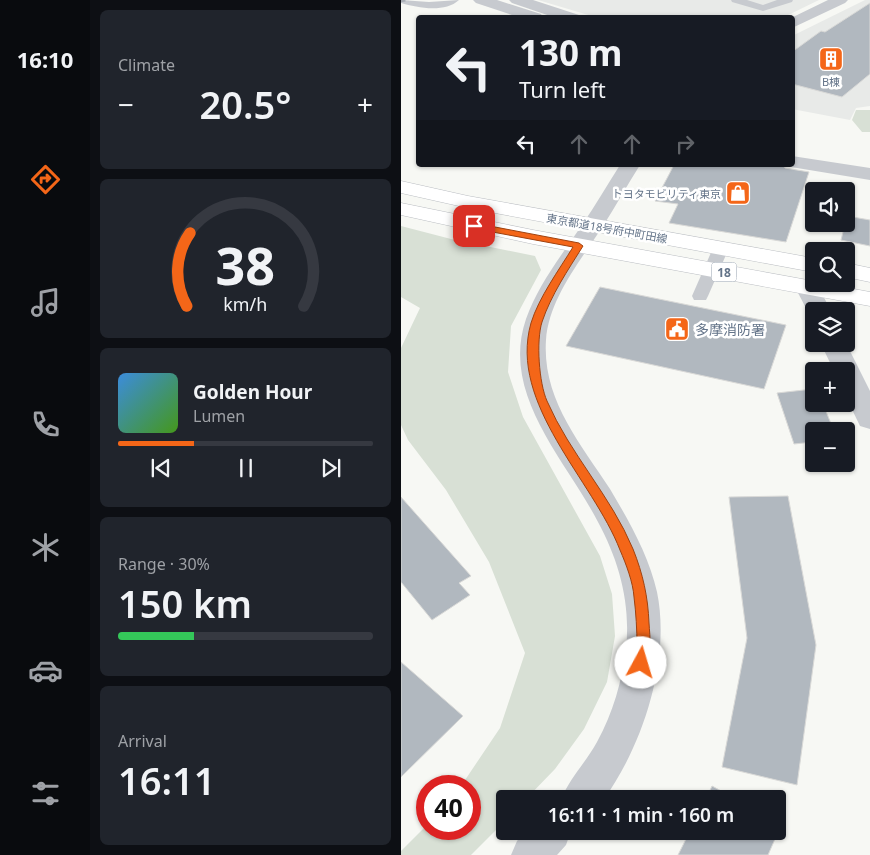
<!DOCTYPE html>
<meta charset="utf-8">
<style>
:root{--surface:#171b24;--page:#20242c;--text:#f1f3f6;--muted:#9ea1a6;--line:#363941;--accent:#f46618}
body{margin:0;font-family:"Noto Sans","Noto Sans JP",sans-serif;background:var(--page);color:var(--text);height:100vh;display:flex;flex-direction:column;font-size:19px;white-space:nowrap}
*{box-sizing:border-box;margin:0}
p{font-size:16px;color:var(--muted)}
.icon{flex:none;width:28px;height:28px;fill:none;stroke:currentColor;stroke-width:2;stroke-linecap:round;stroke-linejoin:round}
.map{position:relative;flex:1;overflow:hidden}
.panel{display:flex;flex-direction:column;gap:10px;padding:10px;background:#0d0f14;width:311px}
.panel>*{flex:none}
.banner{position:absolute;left:15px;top:15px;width:379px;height:152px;border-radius:5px;box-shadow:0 1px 4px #0004;background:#171b24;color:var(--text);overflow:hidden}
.controls{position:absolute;left:404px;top:182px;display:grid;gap:10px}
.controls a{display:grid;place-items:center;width:50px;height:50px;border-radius:5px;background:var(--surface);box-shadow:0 1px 4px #0004;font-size:25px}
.speed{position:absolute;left:15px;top:775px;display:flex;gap:10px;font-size:25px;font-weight:700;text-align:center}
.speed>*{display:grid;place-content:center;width:65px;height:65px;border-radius:50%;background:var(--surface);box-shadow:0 1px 4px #0004;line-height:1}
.speed .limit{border:8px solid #d22;background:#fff;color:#111}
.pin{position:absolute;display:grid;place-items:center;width:42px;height:42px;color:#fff;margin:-21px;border-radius:10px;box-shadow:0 2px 8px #0006}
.me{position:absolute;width:55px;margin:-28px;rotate:6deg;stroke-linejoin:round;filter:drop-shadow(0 0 4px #0008)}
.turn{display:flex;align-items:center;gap:18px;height:105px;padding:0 20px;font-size:22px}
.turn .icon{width:65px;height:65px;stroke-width:2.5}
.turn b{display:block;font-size:35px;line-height:42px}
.lanes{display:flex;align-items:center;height:48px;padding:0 20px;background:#0003;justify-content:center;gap:25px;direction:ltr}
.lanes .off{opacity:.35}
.big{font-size:38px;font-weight:600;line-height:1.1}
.panel .widget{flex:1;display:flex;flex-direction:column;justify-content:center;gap:8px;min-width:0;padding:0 18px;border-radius:8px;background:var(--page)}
.panel .dial{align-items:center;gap:0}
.dial svg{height:130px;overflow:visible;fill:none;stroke:var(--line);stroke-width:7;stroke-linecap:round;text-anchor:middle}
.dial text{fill:var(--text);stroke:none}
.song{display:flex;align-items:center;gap:15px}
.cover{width:60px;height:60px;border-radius:8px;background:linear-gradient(135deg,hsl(210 70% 55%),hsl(100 70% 35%))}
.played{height:5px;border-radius:2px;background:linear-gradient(90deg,var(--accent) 30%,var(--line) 30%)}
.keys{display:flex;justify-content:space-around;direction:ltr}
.heat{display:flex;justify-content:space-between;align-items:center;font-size:28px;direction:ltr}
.charge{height:8px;border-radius:4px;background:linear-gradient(90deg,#34c759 30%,var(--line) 0)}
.trip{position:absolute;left:95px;top:790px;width:290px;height:50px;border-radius:5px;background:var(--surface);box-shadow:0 1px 4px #0004;font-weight:600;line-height:50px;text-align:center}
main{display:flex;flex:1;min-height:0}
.dock{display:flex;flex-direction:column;width:90px;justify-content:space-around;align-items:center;background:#090b0e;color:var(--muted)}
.dock .icon{width:35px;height:35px}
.dock .on{color:var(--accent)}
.dock b{font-size:22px;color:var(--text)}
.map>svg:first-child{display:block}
.built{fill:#e8eae8}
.green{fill:#d8e0d5}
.building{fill:#b1b8bf;stroke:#d9d9d7}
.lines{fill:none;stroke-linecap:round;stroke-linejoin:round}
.primary-casing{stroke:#babdc2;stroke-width:1}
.service{fill:#c7cacf;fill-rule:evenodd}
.minor{fill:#c7cacf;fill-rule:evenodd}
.tertiary{fill:#c7cacf;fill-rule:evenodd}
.primary{fill:#fff;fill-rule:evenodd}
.rail{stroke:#a7acb3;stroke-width:2.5;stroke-dasharray:4.5 2.5;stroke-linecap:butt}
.route{fill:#f46618;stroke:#9f4210}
.labels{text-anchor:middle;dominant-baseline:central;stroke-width:5;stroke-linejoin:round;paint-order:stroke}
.far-poi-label{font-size:11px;fill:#647489;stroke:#fff}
.far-street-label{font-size:11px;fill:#647489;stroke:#fff}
.shield{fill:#fff;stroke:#929eac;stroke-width:1}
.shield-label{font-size:12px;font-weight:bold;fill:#647489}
.poi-label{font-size:14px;fill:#647489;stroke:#fff;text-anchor:start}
</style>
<main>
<nav class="dock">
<b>16:10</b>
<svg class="icon on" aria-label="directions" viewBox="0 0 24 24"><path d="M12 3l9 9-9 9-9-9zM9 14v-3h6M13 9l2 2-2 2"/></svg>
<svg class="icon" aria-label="music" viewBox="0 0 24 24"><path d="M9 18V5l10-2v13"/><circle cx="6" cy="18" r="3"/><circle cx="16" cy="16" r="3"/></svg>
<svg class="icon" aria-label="phone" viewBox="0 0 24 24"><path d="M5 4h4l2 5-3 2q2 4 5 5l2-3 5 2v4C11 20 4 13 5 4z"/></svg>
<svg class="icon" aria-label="climate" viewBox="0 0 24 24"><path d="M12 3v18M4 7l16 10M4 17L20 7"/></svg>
<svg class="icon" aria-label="car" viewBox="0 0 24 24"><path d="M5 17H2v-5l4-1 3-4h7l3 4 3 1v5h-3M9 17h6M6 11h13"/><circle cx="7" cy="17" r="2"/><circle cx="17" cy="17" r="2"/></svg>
<svg class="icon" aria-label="filters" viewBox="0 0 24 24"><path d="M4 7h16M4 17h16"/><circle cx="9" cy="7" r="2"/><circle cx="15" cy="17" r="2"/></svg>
</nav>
<section class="panel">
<div class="widget"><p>Climate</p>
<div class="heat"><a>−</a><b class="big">20.5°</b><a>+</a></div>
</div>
<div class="widget dial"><svg viewBox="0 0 100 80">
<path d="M14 69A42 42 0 1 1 86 69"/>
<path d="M14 69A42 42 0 0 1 16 24" stroke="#f46618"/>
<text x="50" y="56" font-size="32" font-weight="700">38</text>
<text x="50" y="72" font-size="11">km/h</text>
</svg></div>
<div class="widget">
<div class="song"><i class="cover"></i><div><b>Golden Hour</b><p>Lumen</p></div></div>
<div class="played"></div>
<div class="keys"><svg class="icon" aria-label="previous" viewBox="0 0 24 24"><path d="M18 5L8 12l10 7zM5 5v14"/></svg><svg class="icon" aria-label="pause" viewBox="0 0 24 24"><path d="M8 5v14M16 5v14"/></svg><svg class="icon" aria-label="next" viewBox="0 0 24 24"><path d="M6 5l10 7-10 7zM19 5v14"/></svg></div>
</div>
<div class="widget"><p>Range · 30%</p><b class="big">150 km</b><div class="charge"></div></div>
<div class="widget"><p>Arrival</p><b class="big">16:11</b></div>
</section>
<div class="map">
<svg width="469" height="855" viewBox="0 0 469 855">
<rect width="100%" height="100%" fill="#f7f8f4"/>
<!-- built -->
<path class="built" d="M 137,0 L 418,0 L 381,18 L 194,17 Z
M 464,0 L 469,0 L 469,106 L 455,108 L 449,120 L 391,109 L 391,36 Z"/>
<!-- green -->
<path class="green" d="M 455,110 L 469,110 L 469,132 L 461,132 L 451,120 Z
M 0,226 L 50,239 L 134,256 L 140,270 L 110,326 L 107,372 L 122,417 L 199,556 L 211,594 L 214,636 L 206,682 L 183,729 L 154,769 L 125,799 L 104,799 L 104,821 L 70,855 L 0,855 L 0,851 L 26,825 L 26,829 L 69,829 L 69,786 L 60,786 L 99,728 L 124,653 L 88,562 L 45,490 L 7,440 L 0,425 L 0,348 L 19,308 L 0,297 Z"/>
<!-- building -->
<path class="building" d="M 469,3 L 469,74 L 441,97 L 391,84 L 391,52 L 420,31 L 424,32 Z
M 273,165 L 382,165 L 384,168 L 408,172 L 385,242 L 268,223 L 277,204 L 254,201 Z
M 446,216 L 469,220 L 469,246 L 440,240 Z
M 199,287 L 385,325 L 363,389 L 165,346 Z
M 412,389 L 412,404 L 422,404 L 433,431 L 412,431 L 412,442 L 393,444 L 376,393 Z
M 387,496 L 415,645 L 396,785 L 321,767 L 346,638 L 328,497 Z
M 0,497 L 70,576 L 58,583 L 69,595 L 31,620 L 0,582 Z
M 0,662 L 62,716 L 0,777 Z
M 311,786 L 335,799 L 305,799 Z
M 376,820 L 381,823 L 367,855 L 277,855 L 289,831 L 376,831 Z"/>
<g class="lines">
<defs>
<path id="primary" d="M 0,181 L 67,196 L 412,258 L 412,272 L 67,208 L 0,193 Z
M 0,203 L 132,230 L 412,281 L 412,284 L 426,284 L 469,292 L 469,306 L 132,244 L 0,215 Z
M 445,263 L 469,268 L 469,282 L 445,277 Z"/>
</defs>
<!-- primary casing -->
<use href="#primary" class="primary-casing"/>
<!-- service -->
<path class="service" d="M 0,0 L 28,2 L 58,0 C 44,13 17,8 0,3 Z
M 330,0 L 346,0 L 362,5 L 376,0 L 392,0 L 391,2 L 362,11 L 331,2 Z
M 320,243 L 325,245 L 328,248 L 307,296 L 305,300 L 293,300 L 291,296 L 312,248 L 315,245 Z"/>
<!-- minor -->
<path class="minor" d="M 391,156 L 469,168 L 469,180 L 384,166 L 391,165 Z
M 406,280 L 416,284 L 430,311 L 412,311 L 412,317 L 409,316 L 394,287 L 398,282 Z
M 445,343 L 469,391 L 469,429 L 459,426 L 445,397 L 445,371 L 433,371 L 420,344 Z"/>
<!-- tertiary -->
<path class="tertiary" d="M 72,0 L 96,0 L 140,14 L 142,17 L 120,18 L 75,3 Z
M 108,0 L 132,0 L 178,15 L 180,18 L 155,18 L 111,3 Z
M 427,0 L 447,0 L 444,3 L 391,28 L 390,18 Z
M 219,165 L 239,165 C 226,185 215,206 202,226 C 180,260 148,298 145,340 C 141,399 179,443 209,489 C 228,521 248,556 256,592 C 270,659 242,745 203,799 L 160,799 C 169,778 185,762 196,742 C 212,713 221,681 225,649 C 230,603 218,561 197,522 C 165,460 99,395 125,319 C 137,285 160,256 181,225 C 194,206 206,185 219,165 Z
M 125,831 L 170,831 L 165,845 L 156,855 L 110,855 L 116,841 Z"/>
<!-- primary -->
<use href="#primary" class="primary"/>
<!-- rail -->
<path class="rail" d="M 0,1 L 7,0"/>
</g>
<!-- route -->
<path class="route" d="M 73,223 L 178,243 L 182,246 C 167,270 150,295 141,322 C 135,341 138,383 146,401 C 169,454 210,496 232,549 C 242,574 247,597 248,623 C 249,638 251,654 245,668 L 240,670 L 234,668 C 231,661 235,654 236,646 C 236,630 235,613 233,597 C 232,582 225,564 219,550 C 192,480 107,404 130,323 C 138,297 158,270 172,247 L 70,228 L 70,224 Z"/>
<!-- icons -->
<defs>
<symbol id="building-square" viewBox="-11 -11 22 22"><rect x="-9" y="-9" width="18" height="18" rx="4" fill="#f46618" stroke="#fff"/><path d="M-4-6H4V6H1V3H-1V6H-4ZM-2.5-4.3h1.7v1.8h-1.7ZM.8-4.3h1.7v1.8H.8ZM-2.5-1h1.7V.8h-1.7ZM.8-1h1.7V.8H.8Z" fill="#fff"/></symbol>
<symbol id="shop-square" viewBox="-11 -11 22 22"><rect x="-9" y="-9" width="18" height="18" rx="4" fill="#f46618" stroke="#fff"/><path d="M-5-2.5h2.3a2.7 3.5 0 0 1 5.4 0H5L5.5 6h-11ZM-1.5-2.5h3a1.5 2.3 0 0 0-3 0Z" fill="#fff"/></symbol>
<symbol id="civic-square" viewBox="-11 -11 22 22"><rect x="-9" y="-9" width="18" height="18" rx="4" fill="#f46618" stroke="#fff"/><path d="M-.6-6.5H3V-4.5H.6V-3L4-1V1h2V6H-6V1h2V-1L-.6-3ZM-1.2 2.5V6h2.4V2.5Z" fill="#fff"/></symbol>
</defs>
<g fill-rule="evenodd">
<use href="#building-square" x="416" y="45" width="28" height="28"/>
<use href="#shop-square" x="323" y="179" width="28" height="28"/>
<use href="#civic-square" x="262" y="315" width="28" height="28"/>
</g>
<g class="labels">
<!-- far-poi labels -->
<g class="far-poi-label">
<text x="430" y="81">B棟</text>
<text x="320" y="193" text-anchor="end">トヨタモビリティ東京</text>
</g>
<!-- far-street labels -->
<g class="far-street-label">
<text transform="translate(206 228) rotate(10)">東京都道18号府中町田線</text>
</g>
<!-- shield labels -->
<rect class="shield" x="310.5" y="262.5" width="25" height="19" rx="4"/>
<g class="shield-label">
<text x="323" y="272">18</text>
</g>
<!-- poi labels -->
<g class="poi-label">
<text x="294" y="329">多摩消防署</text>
</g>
</g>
</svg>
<div class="controls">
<a><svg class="icon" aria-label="sound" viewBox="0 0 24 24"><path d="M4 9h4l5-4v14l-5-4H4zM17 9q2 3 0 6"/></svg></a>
<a><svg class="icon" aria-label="search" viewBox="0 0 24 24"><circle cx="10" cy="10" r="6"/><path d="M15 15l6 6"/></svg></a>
<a><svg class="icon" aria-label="layers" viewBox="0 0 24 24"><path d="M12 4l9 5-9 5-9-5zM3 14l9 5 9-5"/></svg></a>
<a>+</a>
<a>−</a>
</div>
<div class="speed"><div class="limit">40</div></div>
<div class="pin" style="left:73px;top:226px;background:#d93025"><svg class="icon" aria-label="arrive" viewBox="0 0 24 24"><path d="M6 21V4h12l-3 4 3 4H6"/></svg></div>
<svg class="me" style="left:240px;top:663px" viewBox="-20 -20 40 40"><circle r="19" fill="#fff"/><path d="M0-13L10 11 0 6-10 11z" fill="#f46618"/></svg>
<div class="trip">16:11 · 1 min · 160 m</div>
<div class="banner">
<div class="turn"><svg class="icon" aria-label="left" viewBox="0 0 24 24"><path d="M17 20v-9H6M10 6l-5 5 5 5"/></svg><div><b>130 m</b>Turn left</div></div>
<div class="lanes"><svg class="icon" aria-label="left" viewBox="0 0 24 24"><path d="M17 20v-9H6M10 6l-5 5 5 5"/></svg><svg class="icon off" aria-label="ahead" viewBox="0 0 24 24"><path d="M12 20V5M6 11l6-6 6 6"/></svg><svg class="icon off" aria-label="ahead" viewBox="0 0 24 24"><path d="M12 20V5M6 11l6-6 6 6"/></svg><svg class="icon off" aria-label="right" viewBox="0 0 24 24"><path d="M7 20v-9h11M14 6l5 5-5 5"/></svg></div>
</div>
</div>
</main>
